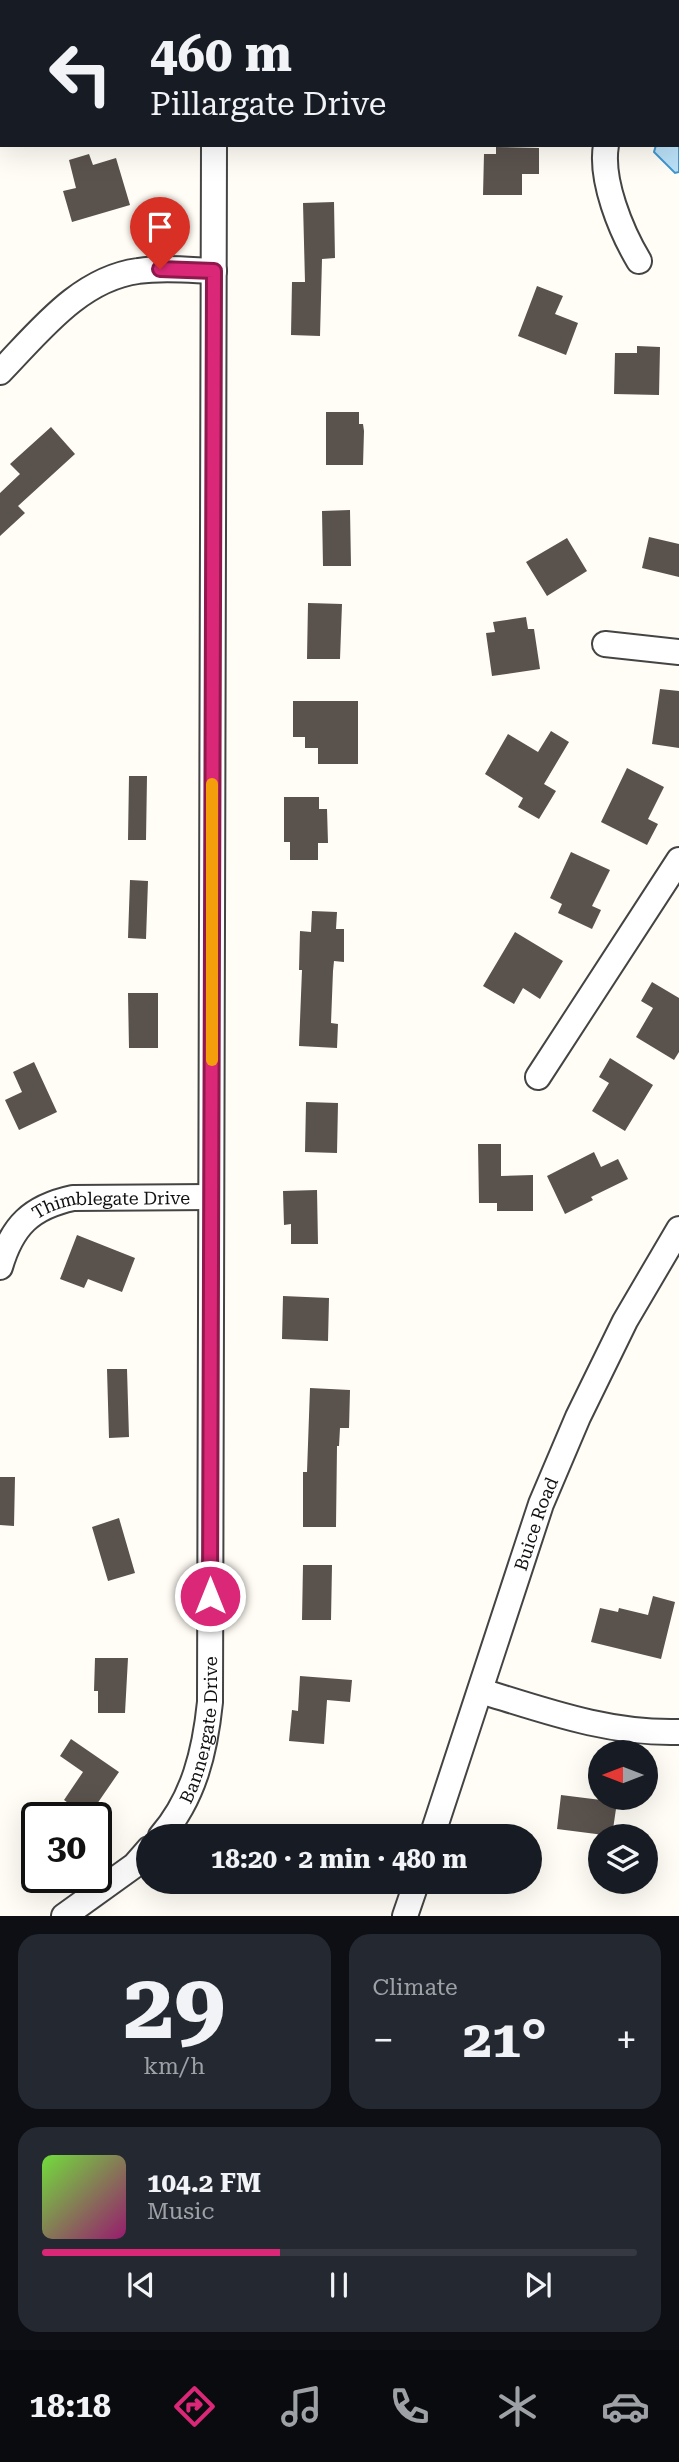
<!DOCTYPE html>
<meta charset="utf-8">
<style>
:root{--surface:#171b24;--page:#242831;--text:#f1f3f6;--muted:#9ea1a6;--line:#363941;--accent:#db2777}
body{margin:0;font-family:"Roboto Serif",serif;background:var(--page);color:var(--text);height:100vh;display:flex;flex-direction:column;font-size:26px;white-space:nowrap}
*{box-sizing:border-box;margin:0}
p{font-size:23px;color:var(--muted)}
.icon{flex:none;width:38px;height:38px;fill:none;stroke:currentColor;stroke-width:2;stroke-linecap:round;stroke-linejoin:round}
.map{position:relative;height:1916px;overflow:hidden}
.details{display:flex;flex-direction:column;gap:18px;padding:18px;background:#0d0f14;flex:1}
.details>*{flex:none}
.top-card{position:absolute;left:0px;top:0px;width:679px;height:147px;box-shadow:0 7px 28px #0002;background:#171b24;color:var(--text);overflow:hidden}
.needle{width:46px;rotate:270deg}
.buttons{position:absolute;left:588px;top:1740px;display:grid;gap:14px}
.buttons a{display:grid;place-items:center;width:70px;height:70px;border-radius:50%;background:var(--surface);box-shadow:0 7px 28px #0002;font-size:35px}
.speed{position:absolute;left:21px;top:1802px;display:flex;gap:14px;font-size:35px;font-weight:700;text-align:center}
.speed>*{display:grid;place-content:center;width:91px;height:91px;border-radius:50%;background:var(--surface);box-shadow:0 7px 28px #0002;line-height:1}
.speed .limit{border:4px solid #111;border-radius:10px;background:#fff;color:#111}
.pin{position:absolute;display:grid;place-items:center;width:60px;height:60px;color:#fff;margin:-72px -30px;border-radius:50% 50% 50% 0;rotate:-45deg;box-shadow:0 0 7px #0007}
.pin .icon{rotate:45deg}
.me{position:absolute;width:77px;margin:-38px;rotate:0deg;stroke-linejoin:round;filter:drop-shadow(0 0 5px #0008)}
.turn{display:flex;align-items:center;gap:24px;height:147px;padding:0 35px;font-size:32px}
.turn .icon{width:91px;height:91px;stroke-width:2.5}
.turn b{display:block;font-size:49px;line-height:60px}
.big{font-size:52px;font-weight:700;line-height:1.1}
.details .widget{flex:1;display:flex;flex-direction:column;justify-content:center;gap:10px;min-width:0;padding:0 24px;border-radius:21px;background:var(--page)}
.details .dial{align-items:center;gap:0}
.dial b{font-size:91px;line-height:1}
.song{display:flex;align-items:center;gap:21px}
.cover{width:84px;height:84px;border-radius:10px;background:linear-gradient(135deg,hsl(100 70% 55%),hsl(320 70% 35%))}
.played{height:7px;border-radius:4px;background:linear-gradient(90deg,var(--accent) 40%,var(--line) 40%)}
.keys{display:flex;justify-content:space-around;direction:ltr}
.heat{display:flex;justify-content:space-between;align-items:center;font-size:38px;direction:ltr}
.details .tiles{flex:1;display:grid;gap:18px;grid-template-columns:1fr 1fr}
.widget:last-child{grid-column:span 2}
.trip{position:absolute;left:136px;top:1824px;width:406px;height:70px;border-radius:35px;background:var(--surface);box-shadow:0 7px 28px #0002;font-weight:700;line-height:70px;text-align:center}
.menu{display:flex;height:112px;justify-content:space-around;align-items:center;background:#090b0e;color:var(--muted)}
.menu .icon{width:49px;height:49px}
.menu .current{color:var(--accent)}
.menu b{font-size:32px;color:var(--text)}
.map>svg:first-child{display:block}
.water{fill:#b9e0f7;stroke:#3f96cf;stroke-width:2}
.building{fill:#5a524d}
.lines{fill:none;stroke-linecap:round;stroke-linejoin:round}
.minor-casing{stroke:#444;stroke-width:28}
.minor{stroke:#fff;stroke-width:24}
.route-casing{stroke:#8e194d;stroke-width:18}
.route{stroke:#db2777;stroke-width:12}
.slow{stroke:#f59e0b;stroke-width:12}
.labels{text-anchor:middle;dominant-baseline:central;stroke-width:7;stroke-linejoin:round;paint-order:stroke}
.street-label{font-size:18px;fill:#111;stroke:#fff}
</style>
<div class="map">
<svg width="679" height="1916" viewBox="0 0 679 1916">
<rect width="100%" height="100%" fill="#fffdf5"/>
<!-- water -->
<path class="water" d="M 679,109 L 679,172 L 675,173 L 654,152 L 656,145 L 677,145 Z"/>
<!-- building -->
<path class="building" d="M 496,147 L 539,148 L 539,174 L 522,174 L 522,195 L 483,195 L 484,154 L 496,154 Z
M 89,154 L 93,165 L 116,158 L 130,205 L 72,222 L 63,191 L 76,188 L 69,160 Z
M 334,202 L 335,258 L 322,259 L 320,336 L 291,335 L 292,282 L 305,282 L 303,203 Z
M 537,286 L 563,296 L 555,314 L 578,323 L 566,355 L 518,336 Z
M 637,346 L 660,347 L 659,395 L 614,394 L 615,353 L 637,353 Z
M 326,412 L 359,412 L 359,424 L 363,424 L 364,431 L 363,465 L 326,465 Z
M 51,427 L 75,454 L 18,506 L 25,513 L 0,536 L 0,493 L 20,474 L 10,464 Z
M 350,510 L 351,566 L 323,566 L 322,511 Z
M 649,537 L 679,544 L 679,577 L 642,568 Z
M 567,538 L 587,571 L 547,596 L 526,562 Z
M 308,603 L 342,604 L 340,659 L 307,659 Z
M 526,617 L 528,629 L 534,629 L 540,669 L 492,676 L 486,633 L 495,632 L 493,622 Z
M 660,689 L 679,691 L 679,748 L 652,744 Z
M 293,701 L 358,701 L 358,764 L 318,764 L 318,748 L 305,748 L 305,737 L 293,737 Z
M 551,731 L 569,742 L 544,784 L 556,791 L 539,819 L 518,807 L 523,798 L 485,774 L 508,734 L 538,752 Z
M 627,768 L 664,787 L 648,819 L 658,824 L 647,845 L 601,822 Z
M 129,776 L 147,776 L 146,840 L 128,840 Z
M 284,797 L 319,797 L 319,809 L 327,809 L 328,843 L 318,843 L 318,860 L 290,860 L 290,842 L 284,842 Z
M 571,852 L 610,870 L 592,906 L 601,910 L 592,929 L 558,913 L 562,904 L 550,898 Z
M 130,880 L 148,881 L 146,939 L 128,938 Z
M 312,911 L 337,912 L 336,929 L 344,929 L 344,962 L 334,961 L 333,971 L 331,1023 L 338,1024 L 337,1048 L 299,1046 L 302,970 L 299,970 L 300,931 L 311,932 Z
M 515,932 L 563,961 L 540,999 L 523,988 L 514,1004 L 483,986 Z
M 652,982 L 679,998 L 679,1052 L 674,1060 L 636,1037 L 653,1008 L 641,1001 Z
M 128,993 L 158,993 L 158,1048 L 129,1048 Z
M 610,1058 L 653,1085 L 625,1131 L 592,1111 L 609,1083 L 599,1077 Z
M 34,1062 L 57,1112 L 19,1130 L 5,1100 L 22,1092 L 13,1072 Z
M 306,1102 L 338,1103 L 337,1153 L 305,1152 Z
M 478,1144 L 501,1144 L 501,1176 L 533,1175 L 533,1211 L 497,1211 L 497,1203 L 479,1203 Z
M 594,1152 L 601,1167 L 618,1159 L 628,1179 L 591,1197 L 593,1200 L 565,1214 L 547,1176 Z
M 317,1190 L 318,1244 L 291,1244 L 291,1224 L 284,1225 L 283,1191 Z
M 77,1235 L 135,1258 L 122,1292 L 88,1279 L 84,1288 L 60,1279 Z
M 283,1296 L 329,1298 L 328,1341 L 282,1339 Z
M 107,1369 L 127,1369 L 129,1437 L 109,1438 Z
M 310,1388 L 350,1390 L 349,1428 L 340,1428 L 339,1446 L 337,1446 L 336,1527 L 303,1527 L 303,1472 L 307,1472 Z
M 0,1477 L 15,1477 L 14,1526 L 0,1525 Z
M 119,1518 L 135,1573 L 108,1581 L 92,1527 Z
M 303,1565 L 332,1565 L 331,1620 L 302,1620 Z
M 653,1596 L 675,1602 L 661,1659 L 591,1642 L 600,1608 L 618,1612 L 619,1608 L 648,1615 Z
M 95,1658 L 128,1658 L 125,1713 L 98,1713 L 98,1691 L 94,1691 Z
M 300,1676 L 352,1680 L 350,1702 L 327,1700 L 324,1744 L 289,1741 L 292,1710 L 298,1711 Z
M 71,1739 L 119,1772 L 88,1817 L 64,1800 L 83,1772 L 60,1756 Z
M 561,1795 L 617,1802 L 612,1836 L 557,1829 Z"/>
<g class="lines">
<defs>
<g id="minor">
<path d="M 122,0 L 124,2"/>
<path d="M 207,2 L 209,0"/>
<path d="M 677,37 L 679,35"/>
<path d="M 606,145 C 600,180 621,231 639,261"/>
<path d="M 0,372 C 39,332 79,279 138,271 C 163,267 189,270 214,271"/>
<path d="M 605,644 L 679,652"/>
<path d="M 538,1077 L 679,860"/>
<path id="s1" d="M 0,1267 C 12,1226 31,1207 73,1198 L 211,1197"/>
<path d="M 481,1691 C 546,1711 609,1734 679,1732"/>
<path id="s2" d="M 161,1836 C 194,1798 205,1751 210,1702 L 214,145"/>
<path id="s3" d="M 432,1836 L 541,1504 L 578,1417 L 625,1321 L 679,1229"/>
<path d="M 64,1916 L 135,1865 L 149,1849"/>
<path d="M 405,1916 L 417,1881"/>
</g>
</defs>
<!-- minor casing -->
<use href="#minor" class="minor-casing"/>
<!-- minor -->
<use href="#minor" class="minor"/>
</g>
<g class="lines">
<defs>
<path id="route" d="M 160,269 L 214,271 L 210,1596"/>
</defs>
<!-- route casing -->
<use href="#route" class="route-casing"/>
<!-- route -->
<use href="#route" class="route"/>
<!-- slow -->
<path class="slow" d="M 212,1060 L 212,784"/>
</g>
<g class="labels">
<!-- street labels -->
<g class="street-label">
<text stroke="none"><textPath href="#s1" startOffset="144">Thimblegate Drive</textPath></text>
<text stroke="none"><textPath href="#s3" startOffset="329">Buice Road</textPath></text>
<text stroke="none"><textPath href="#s2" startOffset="116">Bannergate Drive</textPath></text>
</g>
</g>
</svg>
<div class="buttons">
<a><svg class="needle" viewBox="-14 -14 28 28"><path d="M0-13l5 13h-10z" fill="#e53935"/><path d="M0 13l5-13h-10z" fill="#9ea1a6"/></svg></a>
<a><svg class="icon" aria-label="layers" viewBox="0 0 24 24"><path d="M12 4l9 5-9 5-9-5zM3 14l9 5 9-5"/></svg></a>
</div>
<div class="speed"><div class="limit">30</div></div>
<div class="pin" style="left:160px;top:269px;background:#d93025"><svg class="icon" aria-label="arrive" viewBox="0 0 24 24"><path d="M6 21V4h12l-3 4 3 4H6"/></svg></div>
<svg class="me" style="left:210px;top:1596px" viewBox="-20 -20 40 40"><circle r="17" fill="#db2777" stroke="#fff" stroke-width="3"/><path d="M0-11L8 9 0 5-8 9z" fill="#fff"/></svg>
<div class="trip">18:20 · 2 min · 480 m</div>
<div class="top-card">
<div class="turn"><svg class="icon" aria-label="left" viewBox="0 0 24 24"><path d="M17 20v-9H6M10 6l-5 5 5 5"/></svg><div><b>460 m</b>Pillargate Drive</div></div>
</div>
</div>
<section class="details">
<div class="tiles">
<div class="widget dial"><b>29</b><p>km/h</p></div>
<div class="widget"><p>Climate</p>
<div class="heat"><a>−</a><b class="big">21°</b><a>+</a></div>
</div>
<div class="widget">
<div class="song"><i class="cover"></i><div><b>104.2 FM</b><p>Music</p></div></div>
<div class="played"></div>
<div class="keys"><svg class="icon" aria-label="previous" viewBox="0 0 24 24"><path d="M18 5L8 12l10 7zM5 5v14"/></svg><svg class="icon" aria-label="pause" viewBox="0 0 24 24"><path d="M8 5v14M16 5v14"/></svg><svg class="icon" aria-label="next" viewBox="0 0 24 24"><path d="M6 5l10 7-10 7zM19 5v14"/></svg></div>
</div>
</div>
</section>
<nav class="menu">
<b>18:18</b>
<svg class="icon current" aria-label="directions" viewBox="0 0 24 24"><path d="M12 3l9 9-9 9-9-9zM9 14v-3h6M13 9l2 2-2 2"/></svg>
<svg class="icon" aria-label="music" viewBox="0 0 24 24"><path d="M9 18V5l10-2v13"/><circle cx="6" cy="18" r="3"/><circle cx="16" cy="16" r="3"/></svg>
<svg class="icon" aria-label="phone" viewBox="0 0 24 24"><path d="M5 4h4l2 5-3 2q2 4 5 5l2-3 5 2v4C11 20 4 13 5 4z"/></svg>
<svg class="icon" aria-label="climate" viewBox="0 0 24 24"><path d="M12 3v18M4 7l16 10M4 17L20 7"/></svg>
<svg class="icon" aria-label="car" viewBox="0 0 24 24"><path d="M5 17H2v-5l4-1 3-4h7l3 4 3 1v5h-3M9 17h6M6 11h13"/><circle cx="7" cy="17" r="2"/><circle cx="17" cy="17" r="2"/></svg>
</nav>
